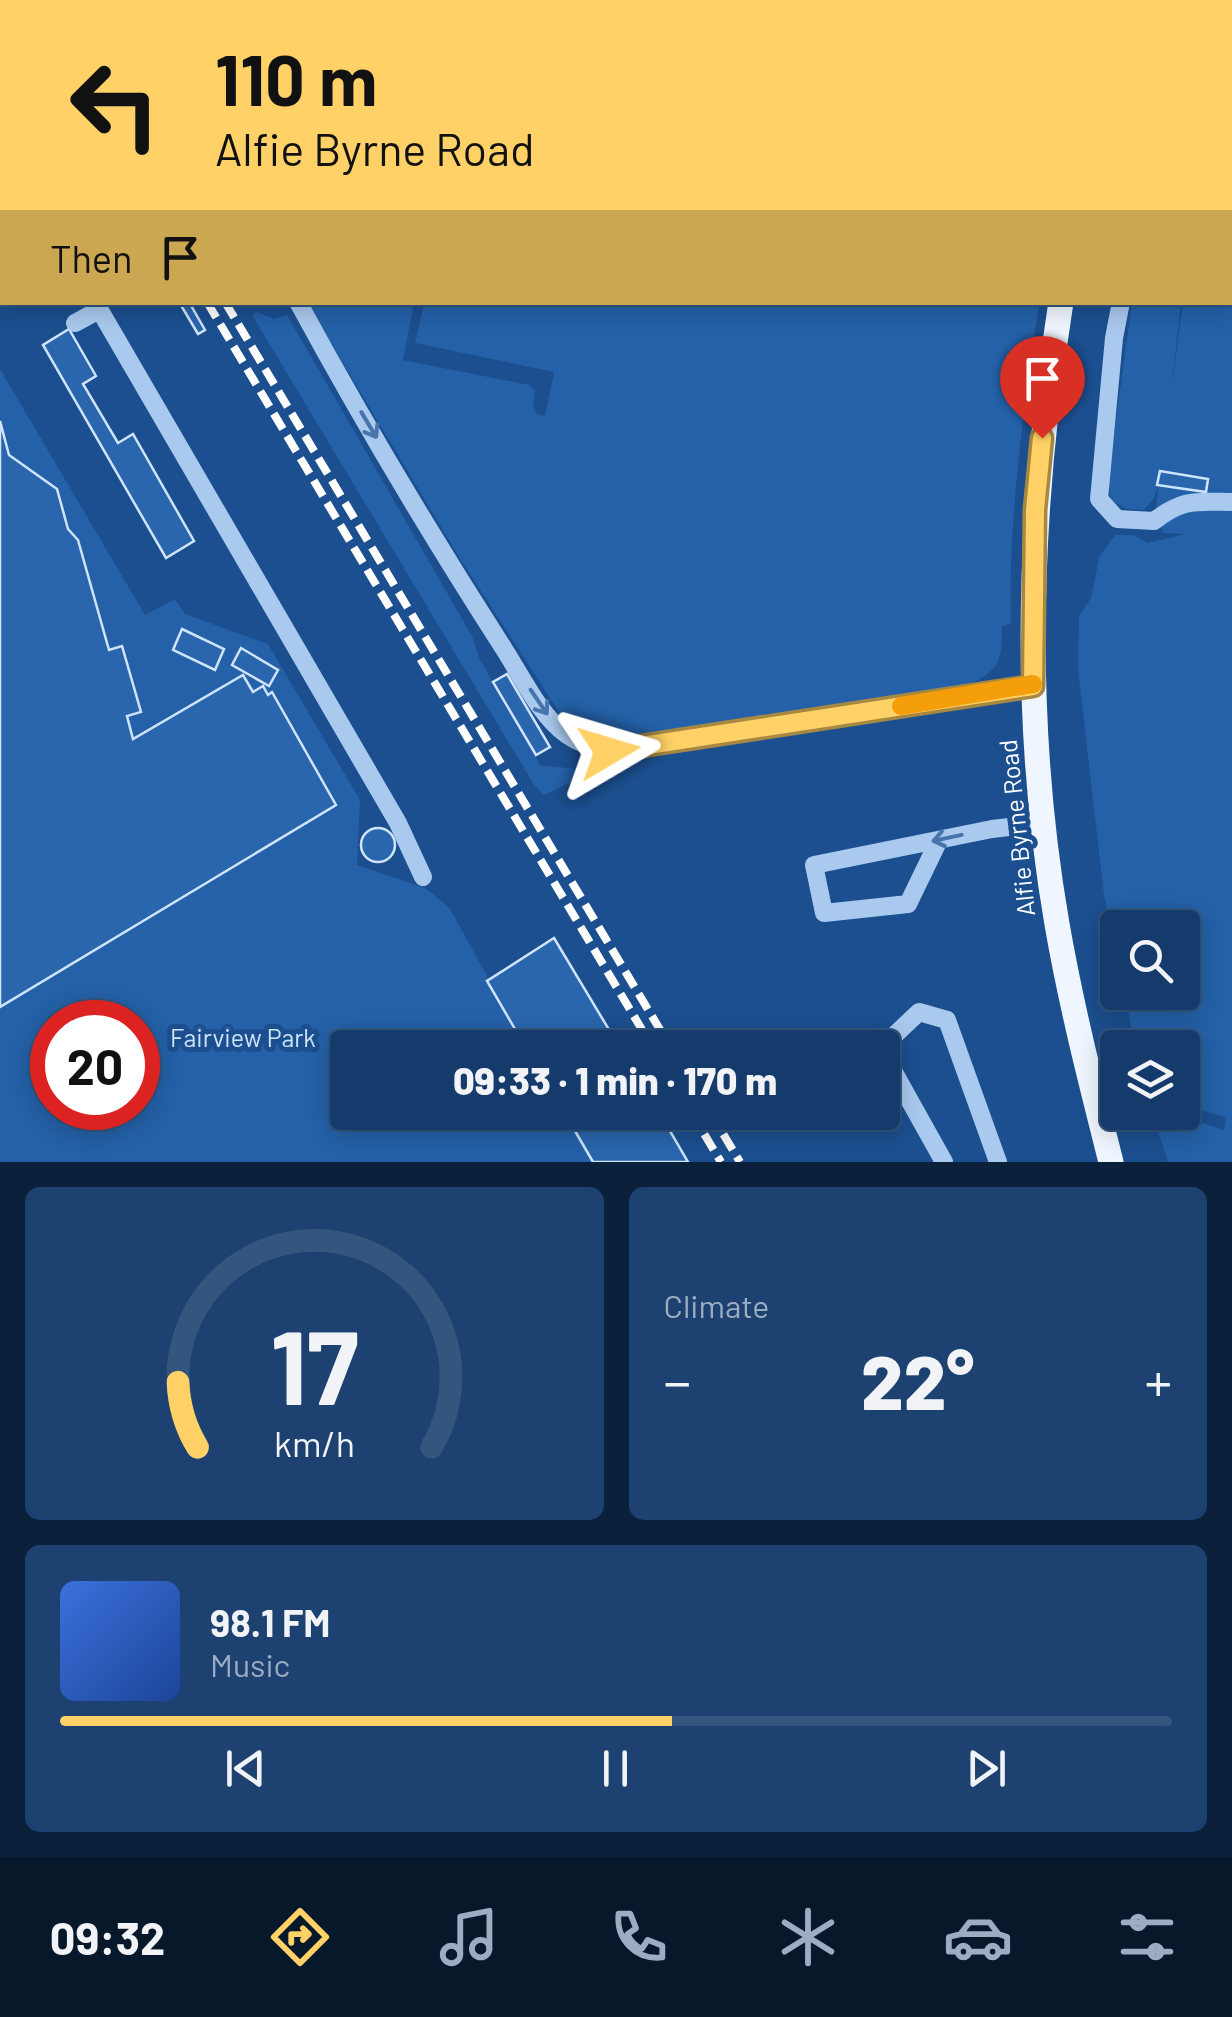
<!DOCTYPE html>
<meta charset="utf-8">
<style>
:root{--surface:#143b6b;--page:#1d4271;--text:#f1f3f6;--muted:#9dadc1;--line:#33557e;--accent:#ffd166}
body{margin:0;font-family:Barlow,sans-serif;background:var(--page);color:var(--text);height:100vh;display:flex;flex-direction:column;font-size:38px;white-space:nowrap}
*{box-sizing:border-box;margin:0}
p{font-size:32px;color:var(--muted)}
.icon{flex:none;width:55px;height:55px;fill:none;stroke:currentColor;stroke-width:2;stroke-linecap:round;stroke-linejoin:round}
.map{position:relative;height:1162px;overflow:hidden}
.sheet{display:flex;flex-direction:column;gap:25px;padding:25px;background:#0b203b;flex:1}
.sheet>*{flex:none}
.top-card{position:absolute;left:0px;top:0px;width:1232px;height:305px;box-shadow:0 5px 25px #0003,0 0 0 2px var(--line);background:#ffd166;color:#111;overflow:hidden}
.controls{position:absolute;left:1100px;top:910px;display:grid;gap:20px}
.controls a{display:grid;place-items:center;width:100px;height:100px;border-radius:10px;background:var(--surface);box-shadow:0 5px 25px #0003,0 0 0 2px var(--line);font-size:50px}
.speed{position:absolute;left:30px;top:1000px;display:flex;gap:20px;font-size:50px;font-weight:700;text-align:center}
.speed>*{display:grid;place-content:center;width:130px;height:130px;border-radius:50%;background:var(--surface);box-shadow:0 5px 25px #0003,0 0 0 2px var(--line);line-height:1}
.speed .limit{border:15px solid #d22;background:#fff;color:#111}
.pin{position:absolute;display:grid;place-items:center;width:85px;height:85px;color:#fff;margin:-102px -42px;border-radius:50% 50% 50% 0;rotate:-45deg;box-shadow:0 0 10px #0007}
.pin .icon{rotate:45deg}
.me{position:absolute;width:110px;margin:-55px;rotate:83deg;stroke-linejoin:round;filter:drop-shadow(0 0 8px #0008)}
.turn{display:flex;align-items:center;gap:35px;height:210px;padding:0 50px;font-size:45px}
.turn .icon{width:130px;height:130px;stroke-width:2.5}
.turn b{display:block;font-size:70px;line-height:85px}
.then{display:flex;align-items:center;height:95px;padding:0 50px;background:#0003;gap:20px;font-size:38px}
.big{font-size:75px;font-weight:800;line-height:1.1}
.sheet .card{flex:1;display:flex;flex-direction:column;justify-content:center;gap:15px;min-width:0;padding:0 35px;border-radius:15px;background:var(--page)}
.sheet .dial{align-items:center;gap:0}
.dial svg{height:260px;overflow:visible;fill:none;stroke:var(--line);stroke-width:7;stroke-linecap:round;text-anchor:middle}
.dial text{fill:var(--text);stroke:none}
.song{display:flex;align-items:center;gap:30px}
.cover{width:120px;height:120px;border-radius:15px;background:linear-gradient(135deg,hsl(220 70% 55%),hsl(220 70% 35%))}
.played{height:10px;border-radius:5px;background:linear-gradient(90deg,var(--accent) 55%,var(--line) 55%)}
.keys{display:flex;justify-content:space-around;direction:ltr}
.heat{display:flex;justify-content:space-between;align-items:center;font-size:55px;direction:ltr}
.sheet .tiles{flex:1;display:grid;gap:25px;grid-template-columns:1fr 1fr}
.card:last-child{grid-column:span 2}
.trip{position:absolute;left:330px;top:1030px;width:570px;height:100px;border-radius:10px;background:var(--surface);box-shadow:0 5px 25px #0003,0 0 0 2px var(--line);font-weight:800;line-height:100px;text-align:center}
.dock{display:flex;height:160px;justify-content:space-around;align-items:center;background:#08182b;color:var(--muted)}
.dock .icon{width:70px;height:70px}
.dock .selected{color:var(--accent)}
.dock b{font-size:45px;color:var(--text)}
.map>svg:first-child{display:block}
.green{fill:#2461a8;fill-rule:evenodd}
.building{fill:#2a66ad;stroke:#cfe3fa;stroke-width:2.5}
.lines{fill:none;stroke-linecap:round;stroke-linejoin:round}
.minor{stroke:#a9c9ee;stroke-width:18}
.major{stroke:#f0f6ff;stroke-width:25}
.rail{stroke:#fff;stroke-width:8;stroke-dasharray:18 8;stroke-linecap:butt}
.oneway{stroke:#4674ac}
.route-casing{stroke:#a68842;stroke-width:25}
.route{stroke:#ffd166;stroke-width:18}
.slow{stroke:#f59e0b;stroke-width:18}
.labels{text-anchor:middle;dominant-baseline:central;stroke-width:10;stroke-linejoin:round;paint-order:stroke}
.street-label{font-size:25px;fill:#fff;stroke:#1b4f8f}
.park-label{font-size:25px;fill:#cfe3fa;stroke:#1b4f8f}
</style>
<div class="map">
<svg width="1232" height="1162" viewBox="0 0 1232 1162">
<rect width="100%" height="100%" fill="#1b4f8f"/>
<!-- green -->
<path class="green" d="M 558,0 L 1091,0 L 557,2 Z
M 1232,36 L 1232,1162 L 1168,1162 L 1152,1113 L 1171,1113 L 1224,1130 L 1226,1117 L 1183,1106 L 1182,1048 L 1136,1047 L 1124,993 L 1182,992 L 1182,928 L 1118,928 L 1117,963 L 1104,895 L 1078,669 L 1079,616 L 1091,598 L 1099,557 L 1115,535 L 1133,535 L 1148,543 L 1186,534 L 1163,533 L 1156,509 L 1159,481 L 1154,498 L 1144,510 L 1127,509 L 1112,501 L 1107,485 L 1132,303 L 1181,303 L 1171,391 L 1183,303 L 1230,302 Z
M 307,303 L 414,303 L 403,360 L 529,385 L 535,391 L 533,407 L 537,414 L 545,416 L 554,372 L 415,343 L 424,303 L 1039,303 C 1024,408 1008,516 1011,623 L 1002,627 C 1002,659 1000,671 969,684 L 653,736 C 621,739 596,742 568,726 L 459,557 Z
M 257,312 L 274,319 L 287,315 L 472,636 L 479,658 L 540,765 L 585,770 L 586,775 L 544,795 L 533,783 L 252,315 Z
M 0,369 L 145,615 L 175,599 L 185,614 L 268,644 L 360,800 L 357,865 L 425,888 L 449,907 L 526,1047 L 348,1048 L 348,1112 L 564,1113 L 593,1162 L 0,1162 ZM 52,1022 L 138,1022 L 138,1108 L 52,1108 Z"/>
<!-- building -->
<path class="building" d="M 179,302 L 189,302 L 205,330 L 198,334 Z
M 69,329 L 96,376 L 83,384 L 118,443 L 133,434 L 194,541 L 166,558 L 43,345 Z
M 0,421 L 9,455 L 57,489 L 68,529 L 78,540 L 109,650 L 122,646 L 141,712 L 127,716 L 133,739 L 243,675 L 253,692 L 263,686 L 268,695 L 272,692 L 336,805 L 0,1007 Z
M 1160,471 L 1208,479 L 1206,492 L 1157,485 Z
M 182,629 L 224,649 L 215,670 L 173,650 Z
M 241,648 L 278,670 L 269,686 L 232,665 Z
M 507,674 L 550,747 L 536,755 L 493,682 Z
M361 845a17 17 0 1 1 34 0a17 17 0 1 1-34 0Z
M 554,938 L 620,1048 L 526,1048 L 487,981 Z
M 564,1112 L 659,1112 L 688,1162 L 593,1162 Z"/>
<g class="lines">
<!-- minor -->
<path class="minor" d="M 150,0 L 151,2
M 416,2 L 417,0
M 1174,2 L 1175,0
M 0,77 L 2,81
M 95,302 L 398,823 L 423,877
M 298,302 C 362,420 432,537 504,649 C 522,677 540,716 567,735 C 590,751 613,750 640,748 L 1033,686
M 1121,302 L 1114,338 L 1099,499 L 1117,519 L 1154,521 C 1184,498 1196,502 1232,502
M 75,323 L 99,310
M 939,840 L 908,904 L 824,913 L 814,865 L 992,829 L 1044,823
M 881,1048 L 919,1012 L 947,1020 L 998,1162
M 882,1051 L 944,1162"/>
<!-- major -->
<path class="major" d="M 1111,2 L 1111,0
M 1061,302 C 1028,509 1021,717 1057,924 C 1071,1005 1091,1083 1111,1162"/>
<!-- rail -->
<path class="rail" d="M 26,0 L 27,2
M 44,0 L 46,2
M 207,302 L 653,1048
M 225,302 L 671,1048
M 691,1112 L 721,1162
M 710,1112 L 740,1162"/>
</g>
<!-- one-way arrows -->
<defs><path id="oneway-shaft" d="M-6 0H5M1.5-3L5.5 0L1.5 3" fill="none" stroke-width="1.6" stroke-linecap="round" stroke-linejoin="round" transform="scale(2.5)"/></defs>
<g class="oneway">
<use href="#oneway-shaft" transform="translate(369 425) rotate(59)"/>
<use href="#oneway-shaft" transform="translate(539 702) rotate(56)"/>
<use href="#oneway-shaft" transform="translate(947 838) rotate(168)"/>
</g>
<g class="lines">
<defs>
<path id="route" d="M 609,751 L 1033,686 L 1035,510 L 1042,438"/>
</defs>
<!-- route casing -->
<use href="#route" class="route-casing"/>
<!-- route -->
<use href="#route" class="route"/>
<!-- slow -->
<path class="slow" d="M 901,706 L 1033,684"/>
</g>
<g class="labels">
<!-- street labels -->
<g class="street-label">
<text transform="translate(1016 828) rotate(-96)">Alfie Byrne Road</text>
</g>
<!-- park labels -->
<g class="park-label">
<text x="243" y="1037">Fairview Park</text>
</g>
</g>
</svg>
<div class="controls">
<a><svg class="icon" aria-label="search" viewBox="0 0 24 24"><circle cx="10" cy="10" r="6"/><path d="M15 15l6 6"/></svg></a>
<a><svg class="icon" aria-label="layers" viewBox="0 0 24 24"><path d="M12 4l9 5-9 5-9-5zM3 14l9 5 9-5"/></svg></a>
</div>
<div class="speed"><div class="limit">20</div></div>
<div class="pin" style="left:1042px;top:438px;background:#d93025"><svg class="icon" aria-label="arrive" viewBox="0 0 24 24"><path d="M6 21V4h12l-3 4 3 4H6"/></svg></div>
<svg class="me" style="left:609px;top:751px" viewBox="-20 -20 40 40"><path d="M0-17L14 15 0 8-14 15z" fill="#ffd166" stroke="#fff" stroke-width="4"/></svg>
<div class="trip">09:33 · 1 min · 170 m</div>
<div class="top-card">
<div class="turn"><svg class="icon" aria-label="left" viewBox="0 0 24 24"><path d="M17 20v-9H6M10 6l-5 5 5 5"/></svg><div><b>110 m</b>Alfie Byrne Road</div></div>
<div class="then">Then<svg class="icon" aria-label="arrive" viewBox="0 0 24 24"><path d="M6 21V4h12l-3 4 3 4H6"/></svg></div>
</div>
</div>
<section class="sheet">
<div class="tiles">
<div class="card dial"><svg viewBox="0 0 100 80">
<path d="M14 69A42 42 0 1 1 86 69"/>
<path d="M14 69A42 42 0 0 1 8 49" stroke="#ffd166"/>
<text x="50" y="56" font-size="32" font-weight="700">17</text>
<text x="50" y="72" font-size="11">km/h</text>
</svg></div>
<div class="card"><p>Climate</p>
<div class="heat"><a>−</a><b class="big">22°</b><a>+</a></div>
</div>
<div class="card">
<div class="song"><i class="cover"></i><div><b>98.1 FM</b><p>Music</p></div></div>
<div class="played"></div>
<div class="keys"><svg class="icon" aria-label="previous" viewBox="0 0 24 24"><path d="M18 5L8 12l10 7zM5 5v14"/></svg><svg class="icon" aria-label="pause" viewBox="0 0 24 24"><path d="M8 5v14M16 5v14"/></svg><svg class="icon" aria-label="next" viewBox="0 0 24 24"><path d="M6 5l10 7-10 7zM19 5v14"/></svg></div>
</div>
</div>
</section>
<nav class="dock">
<b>09:32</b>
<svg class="icon selected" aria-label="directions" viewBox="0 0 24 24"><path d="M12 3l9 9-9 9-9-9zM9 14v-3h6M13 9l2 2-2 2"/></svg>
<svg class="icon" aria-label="music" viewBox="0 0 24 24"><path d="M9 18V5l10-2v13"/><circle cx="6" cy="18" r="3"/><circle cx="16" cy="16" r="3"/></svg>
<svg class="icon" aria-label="phone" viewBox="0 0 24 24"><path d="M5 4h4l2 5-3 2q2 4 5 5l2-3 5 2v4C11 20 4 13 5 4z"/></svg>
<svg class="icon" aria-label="climate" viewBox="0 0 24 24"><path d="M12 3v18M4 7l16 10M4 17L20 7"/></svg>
<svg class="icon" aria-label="car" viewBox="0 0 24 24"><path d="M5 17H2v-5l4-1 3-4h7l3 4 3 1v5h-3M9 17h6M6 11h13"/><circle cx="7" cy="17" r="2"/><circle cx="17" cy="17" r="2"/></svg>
<svg class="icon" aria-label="filters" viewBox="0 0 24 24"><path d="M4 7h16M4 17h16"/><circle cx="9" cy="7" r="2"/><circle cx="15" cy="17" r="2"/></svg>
</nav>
